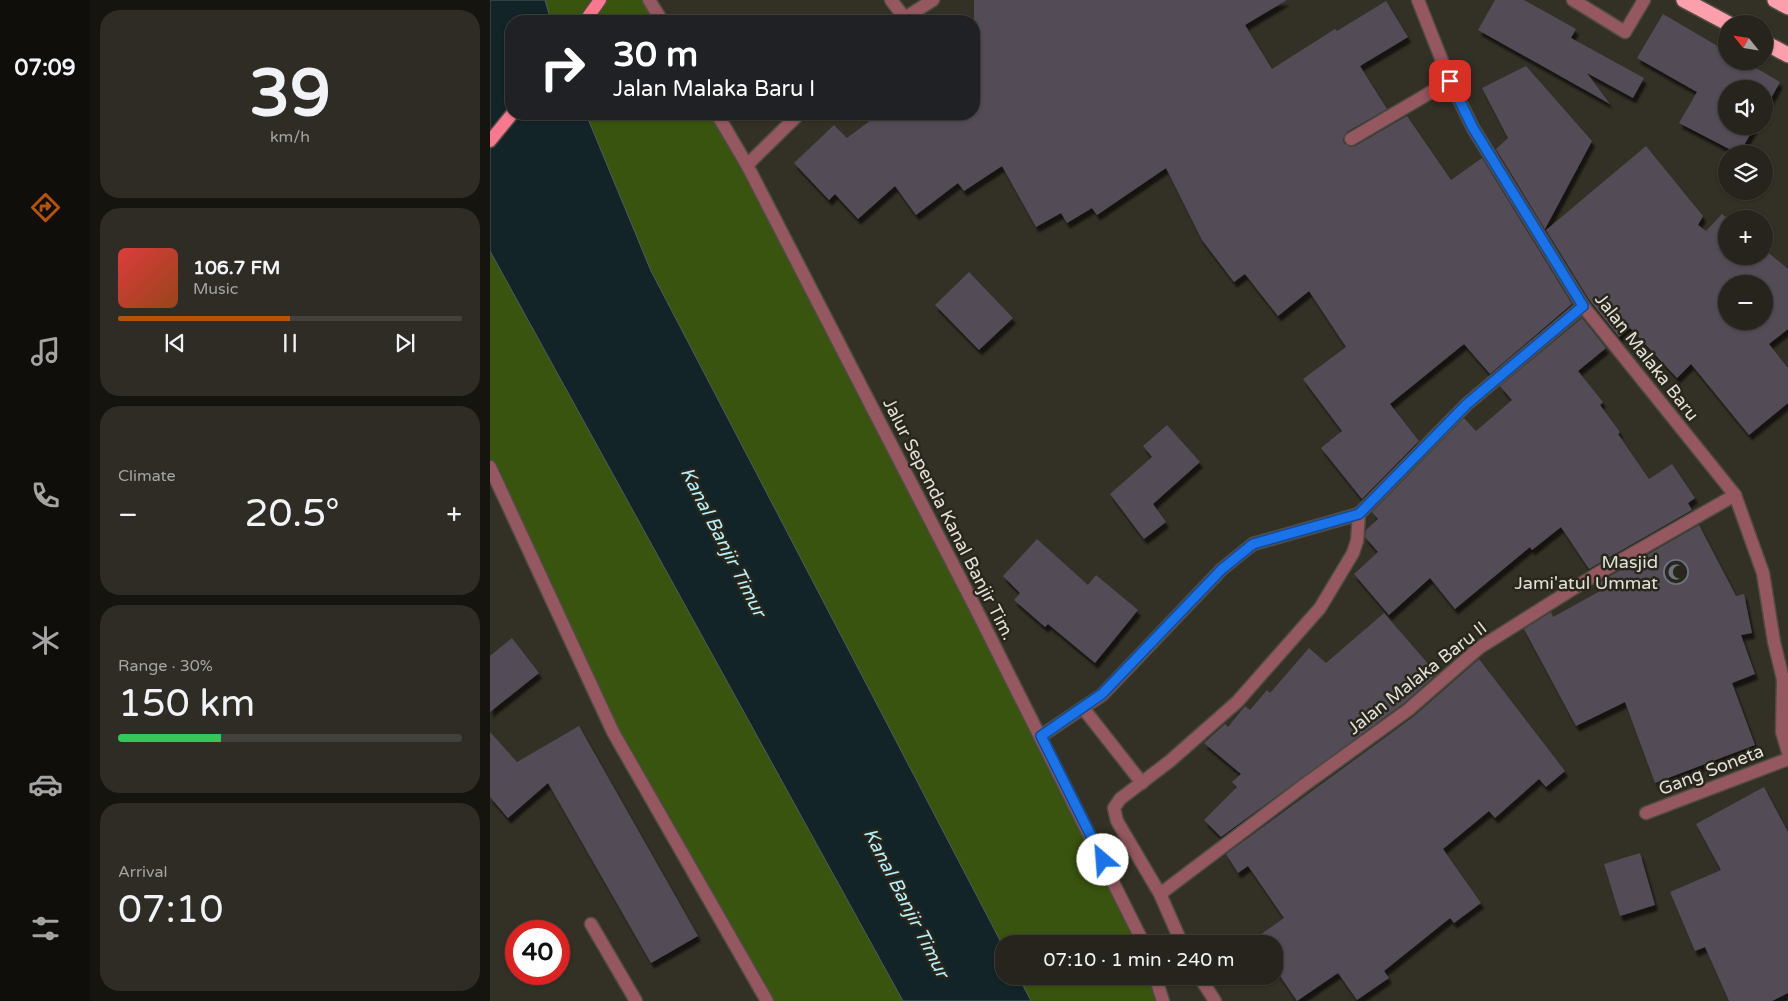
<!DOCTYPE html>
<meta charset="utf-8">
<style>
:root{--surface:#26241c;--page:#2e2c25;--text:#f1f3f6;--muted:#a4a4a3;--line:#42413b;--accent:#b45309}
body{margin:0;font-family:"Varela Round",sans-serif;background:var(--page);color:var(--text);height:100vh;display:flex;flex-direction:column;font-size:19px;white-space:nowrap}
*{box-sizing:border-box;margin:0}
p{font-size:16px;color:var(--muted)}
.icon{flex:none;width:28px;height:28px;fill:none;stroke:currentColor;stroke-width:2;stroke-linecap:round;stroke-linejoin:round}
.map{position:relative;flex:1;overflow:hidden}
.side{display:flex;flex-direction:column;gap:10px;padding:10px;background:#15140f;width:400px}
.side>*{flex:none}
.banner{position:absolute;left:15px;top:15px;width:475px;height:105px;border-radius:20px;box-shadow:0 1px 4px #0004,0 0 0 1px var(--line);background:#202124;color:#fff;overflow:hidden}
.needle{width:32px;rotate:300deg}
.tools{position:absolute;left:1228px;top:15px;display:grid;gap:10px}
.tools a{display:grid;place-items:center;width:55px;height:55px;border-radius:50%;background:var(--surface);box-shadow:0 1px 4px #0004,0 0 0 1px var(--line);font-size:25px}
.speed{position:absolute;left:15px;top:920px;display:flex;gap:10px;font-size:25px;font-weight:700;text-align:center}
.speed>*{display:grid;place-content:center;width:65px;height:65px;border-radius:50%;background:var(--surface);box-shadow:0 1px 4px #0004,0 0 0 1px var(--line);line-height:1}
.speed .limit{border:8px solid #d22;background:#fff;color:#111}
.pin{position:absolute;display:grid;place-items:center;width:42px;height:42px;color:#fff;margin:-21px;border-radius:10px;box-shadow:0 2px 8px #0006}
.me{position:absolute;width:55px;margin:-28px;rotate:333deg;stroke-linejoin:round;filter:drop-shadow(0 0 4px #0008)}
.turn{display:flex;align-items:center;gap:18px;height:105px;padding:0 25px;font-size:22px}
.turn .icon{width:65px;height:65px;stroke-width:2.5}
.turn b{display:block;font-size:35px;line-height:42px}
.big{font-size:38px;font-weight:600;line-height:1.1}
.side .tile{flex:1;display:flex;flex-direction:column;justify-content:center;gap:8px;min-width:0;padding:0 18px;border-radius:20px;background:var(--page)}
.side .dial{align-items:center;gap:0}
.dial b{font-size:65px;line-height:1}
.song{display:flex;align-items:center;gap:15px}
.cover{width:60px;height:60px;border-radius:8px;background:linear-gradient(135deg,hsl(0 70% 55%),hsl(20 70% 35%))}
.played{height:5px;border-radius:2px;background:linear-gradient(90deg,var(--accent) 50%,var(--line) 50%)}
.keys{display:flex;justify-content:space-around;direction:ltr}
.heat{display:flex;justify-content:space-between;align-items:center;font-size:28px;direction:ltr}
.charge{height:8px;border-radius:4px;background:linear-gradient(90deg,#34c759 30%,var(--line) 0)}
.trip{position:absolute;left:505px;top:935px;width:288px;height:50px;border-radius:20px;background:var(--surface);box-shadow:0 1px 4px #0004,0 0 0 1px var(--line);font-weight:600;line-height:50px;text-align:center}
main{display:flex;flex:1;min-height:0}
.tab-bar{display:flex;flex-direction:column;width:90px;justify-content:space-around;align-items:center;background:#0f0e0b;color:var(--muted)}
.tab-bar .icon{width:35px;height:35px}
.tab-bar .active{color:var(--accent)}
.tab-bar b{font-size:22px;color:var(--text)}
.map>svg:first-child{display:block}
.green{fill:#39540e}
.water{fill:#122428;stroke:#505d5d}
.building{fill:#524b56;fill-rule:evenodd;filter:url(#shadow)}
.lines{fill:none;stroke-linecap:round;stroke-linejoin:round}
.service-casing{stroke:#4f4c42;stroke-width:15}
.minor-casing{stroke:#4f4c42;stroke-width:15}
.tertiary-casing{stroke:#4f4c42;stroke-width:15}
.primary-casing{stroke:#4f4c42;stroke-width:15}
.motorway-casing{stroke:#4f4c42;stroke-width:18}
.service{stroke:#955760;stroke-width:12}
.minor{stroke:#955760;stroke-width:12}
.tertiary{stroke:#955760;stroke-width:12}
.primary{stroke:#f7788f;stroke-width:12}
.motorway{stroke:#fb9fad;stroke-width:15}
.route-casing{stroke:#114b97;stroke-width:12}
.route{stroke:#1a73e8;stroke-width:9}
.labels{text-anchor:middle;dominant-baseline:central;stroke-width:5;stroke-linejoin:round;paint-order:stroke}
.street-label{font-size:18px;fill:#e2e1d9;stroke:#29261b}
.poi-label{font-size:18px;fill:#e2e1d9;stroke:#29261b;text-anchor:end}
.water-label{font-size:19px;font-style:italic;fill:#b5f0fc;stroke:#29261b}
</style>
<main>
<nav class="tab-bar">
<b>07:09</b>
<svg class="icon active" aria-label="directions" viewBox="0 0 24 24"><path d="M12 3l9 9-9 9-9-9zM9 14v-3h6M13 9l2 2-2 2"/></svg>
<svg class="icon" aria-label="music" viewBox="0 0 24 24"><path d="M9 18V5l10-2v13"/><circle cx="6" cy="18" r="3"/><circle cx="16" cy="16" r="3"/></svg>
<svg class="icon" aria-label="phone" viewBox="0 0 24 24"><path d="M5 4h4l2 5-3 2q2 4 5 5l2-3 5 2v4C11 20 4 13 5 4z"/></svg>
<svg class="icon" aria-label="climate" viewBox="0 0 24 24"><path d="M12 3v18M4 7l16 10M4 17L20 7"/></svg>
<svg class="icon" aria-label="car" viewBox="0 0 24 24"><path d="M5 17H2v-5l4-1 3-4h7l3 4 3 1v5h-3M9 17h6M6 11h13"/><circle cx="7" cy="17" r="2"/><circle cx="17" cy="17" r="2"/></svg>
<svg class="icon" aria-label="filters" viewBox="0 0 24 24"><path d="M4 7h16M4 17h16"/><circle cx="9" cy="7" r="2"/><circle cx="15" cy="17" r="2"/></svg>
</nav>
<section class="side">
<div class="tile dial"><b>39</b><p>km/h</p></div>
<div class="tile">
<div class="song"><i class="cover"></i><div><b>106.7 FM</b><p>Music</p></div></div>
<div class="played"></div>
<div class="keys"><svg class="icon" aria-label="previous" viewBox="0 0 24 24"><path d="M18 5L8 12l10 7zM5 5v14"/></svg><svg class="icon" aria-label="pause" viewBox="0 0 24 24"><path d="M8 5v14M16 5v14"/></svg><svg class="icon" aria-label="next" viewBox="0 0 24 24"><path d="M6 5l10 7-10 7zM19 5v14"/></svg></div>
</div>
<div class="tile"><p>Climate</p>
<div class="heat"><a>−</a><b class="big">20.5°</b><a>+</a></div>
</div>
<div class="tile"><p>Range · 30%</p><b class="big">150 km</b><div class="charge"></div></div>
<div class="tile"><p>Arrival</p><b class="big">07:10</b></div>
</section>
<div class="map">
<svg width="1298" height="1001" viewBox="0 0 1298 1001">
<defs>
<filter id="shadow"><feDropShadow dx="3" dy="5.5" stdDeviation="1" flood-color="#0009"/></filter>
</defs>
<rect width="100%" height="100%" fill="#333025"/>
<!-- green -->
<path class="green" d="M 55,0 L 159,0 L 172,21 L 61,21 Z
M 96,114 L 227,114 L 653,944 L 514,944 L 514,948 L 161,271 Z
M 0,251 L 413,1001 L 277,1001 L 123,732 L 0,467 Z
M 528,976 L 664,976 L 673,1001 L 541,1001 Z"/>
<!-- water -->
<path class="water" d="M 0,0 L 55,0 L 61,21 L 21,21 L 21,114 L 96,114 L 161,271 L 514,948 L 514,976 L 528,976 L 541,1001 L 413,1001 L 0,251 Z"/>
<!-- building -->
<path class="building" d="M 484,0 L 797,0 L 755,25 L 782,69 L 845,29 L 847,31 L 896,1 L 918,37 L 870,66 L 897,109 L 857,132 L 853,139 L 854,143 L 861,147 L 865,146 L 917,116 L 961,180 L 992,158 L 1082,304 L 1000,374 L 974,344 L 900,404 L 929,441 L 872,499 L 831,448 L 852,431 L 813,379 L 856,347 L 819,291 L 788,316 L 755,274 L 744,282 L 712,240 L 676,168 L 607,215 L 602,208 L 577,223 L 571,213 L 546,227 L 512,166 L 474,191 L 468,183 L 426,215 L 405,186 L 368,219 L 345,194 L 339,200 L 304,163 L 344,125 L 357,138 L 389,114 L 484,114 Z
M 1005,0 L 1034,0 L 1086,29 L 1081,38 L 1154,78 L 1143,98 L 1097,73 L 1120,104 L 988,30 Z
M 1173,14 L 1236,51 L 1236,61 L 1254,61 L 1290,82 L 1274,111 L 1274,89 L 1236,89 L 1236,126 L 1265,126 L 1249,154 L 1189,123 L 1207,92 L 1147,58 Z
M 1036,66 L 1102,141 L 1055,229 L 1006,149 L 1018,138 L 992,88 Z
M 1156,146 L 1213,216 L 1208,225 L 1216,231 L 1232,214 L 1238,219 L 1236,256 L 1274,256 L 1274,249 L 1298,269 L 1298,329 L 1279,344 L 1298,368 L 1298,403 L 1259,435 L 1201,364 L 1187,378 L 1140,328 L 1129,337 L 1100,301 L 1056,230 ZM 1236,284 L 1274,284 L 1274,321 L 1236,321 Z
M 479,272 L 523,318 L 489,350 L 445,305 Z
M 1092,318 L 1116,348 L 1088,371 L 1113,402 L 1110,405 L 1130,432 L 1128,434 L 1159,479 L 1182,464 L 1205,498 L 1198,503 L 1202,510 L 1099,569 L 1071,527 L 1042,550 L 1040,547 L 965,609 L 940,578 L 899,615 L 864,574 L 888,552 L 875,537 L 876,530 L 888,519 L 882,512 L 974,418 L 986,431 L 1022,400 L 1010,386 Z
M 677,425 L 710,462 L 663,504 L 676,522 L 654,539 L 620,494 L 662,457 L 653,446 Z
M 1209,525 L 1246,596 L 1254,594 L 1262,633 L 1251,635 L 1265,674 L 1242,683 L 1265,745 L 1165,783 L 1135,702 L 1086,726 L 1034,629 L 1061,612 L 1063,617 L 1112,590 L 1108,583 Z
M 547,539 L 598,585 L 606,575 L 648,610 L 605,663 L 558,624 L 555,627 L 524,600 L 530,593 L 513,576 Z
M 894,613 L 947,674 L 913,704 L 731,837 L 714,820 L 747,787 L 742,782 L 751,774 L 714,743 L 735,724 L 738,727 L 755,706 L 760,710 L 777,690 L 780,693 L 819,648 L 836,663 Z
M 22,638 L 49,673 L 0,712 L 0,656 Z
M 989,659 L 1075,771 L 1056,787 L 1049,779 L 1005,818 L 999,811 L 953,849 L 991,903 L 964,923 L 960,918 L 894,971 L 899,978 L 867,1000 L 848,973 L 807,1001 L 784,967 L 784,944 L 757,944 L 794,918 L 758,866 L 748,873 L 736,854 L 923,717 Z
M 89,726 L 208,936 L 161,963 L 58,783 L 18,818 L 0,797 L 0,732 L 27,762 Z
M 1274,787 L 1298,832 L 1298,993 L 1282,1001 L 1239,1001 L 1215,947 L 1205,951 L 1180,892 L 1231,870 L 1206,824 Z
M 1150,853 L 1165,905 L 1130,916 L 1114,864 Z"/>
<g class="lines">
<defs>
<path id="service" d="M 1083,0 L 1135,32 L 1154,0
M 861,139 L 960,81
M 593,708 L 652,783
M 551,736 L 612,695 L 732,569 L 763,544 L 869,514
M 101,924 L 146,1001"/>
<path id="minor" d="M 401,0 L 414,17
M 410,21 L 443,0
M 257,165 L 309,114
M 0,467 L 123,732 L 277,1001
M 1156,813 L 1298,759
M 670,894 L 813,786 L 918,710 L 989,648 L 1105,575 L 1245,495
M 692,944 L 670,894 L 627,821 L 624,808 L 630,799 L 680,761 L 747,702 L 830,608 L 863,553 L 867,541 L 869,514 L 977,404 L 1093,306
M 709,976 L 725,1001"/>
<path id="tertiary" d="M 159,0 L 172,21
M 928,0 L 960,81 L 983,128 L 1093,306 L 1245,495 L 1273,573 L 1284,642 L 1293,679 L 1292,732 L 1298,752
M 227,114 L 257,165 L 488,613 L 654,944
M 665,976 L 673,1001"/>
<path id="primary" d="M 95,21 L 110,0
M 0,141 L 22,114"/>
<path id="motorway" d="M 1194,0 L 1239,24
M 1285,0 L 1298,7
M 1274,42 L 1298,55"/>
</defs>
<!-- service casing -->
<use href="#service" class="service-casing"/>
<!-- minor casing -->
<use href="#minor" class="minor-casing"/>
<!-- tertiary casing -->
<use href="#tertiary" class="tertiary-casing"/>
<!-- primary casing -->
<use href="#primary" class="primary-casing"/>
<!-- motorway casing -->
<use href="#motorway" class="motorway-casing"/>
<!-- service -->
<use href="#service" class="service"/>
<!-- minor -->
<use href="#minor" class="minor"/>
<!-- tertiary -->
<use href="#tertiary" class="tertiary"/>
<!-- primary -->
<use href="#primary" class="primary"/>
<!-- motorway -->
<use href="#motorway" class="motorway"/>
</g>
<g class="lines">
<defs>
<path id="route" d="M 613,860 L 551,736 L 612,694 L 732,569 L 763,544 L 869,514 L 977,404 L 1093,306 L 983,128 L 960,81"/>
</defs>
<!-- route casing -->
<use href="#route" class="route-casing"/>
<!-- route -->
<use href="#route" class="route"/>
</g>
<!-- icons -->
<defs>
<symbol id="mosque-ring" viewBox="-11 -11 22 22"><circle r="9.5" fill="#29261b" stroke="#6b7280" stroke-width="1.5"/><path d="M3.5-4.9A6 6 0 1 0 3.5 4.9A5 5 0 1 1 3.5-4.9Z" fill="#6b7280"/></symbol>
</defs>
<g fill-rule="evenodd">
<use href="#mosque-ring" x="1172" y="558" width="28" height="28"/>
</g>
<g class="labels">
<!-- street labels -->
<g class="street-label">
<text transform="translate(1157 357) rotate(52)">Jalan Malaka Baru</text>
<text transform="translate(459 519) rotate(63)">Jalur Sependa Kanal Banjir Tim.</text>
<text transform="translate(927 678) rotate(-38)">Jalan Malaka Baru II</text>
<text transform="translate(1221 770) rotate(-21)">Gang Soneta</text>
</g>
<!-- poi labels -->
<g class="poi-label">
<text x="1168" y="562">Masjid<tspan x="1168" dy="21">Jami'atul Ummat</tspan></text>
</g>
<!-- water labels -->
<g class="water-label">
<text transform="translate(233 542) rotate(63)">Kanal Banjir Timur</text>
<text transform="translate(416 903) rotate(63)">Kanal Banjir Timur</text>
</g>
</g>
</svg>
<div class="tools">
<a><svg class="needle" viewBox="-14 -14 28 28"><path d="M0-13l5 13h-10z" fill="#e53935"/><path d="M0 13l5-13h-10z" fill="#a4a4a3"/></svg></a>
<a><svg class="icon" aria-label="sound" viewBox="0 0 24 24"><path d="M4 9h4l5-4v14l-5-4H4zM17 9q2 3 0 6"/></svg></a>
<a><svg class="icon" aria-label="layers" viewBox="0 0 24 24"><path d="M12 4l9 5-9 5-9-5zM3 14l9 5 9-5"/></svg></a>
<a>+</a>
<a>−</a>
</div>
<div class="speed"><div class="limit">40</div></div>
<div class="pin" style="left:960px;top:81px;background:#d93025"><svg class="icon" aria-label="arrive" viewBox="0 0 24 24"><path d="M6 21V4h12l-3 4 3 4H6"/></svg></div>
<svg class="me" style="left:613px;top:860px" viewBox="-20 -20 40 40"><circle r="19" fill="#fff"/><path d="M0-13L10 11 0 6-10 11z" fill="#1a73e8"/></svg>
<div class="trip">07:10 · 1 min · 240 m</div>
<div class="banner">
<div class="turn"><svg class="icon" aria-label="right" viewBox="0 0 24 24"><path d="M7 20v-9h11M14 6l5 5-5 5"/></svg><div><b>30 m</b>Jalan Malaka Baru I</div></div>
</div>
</div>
</main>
